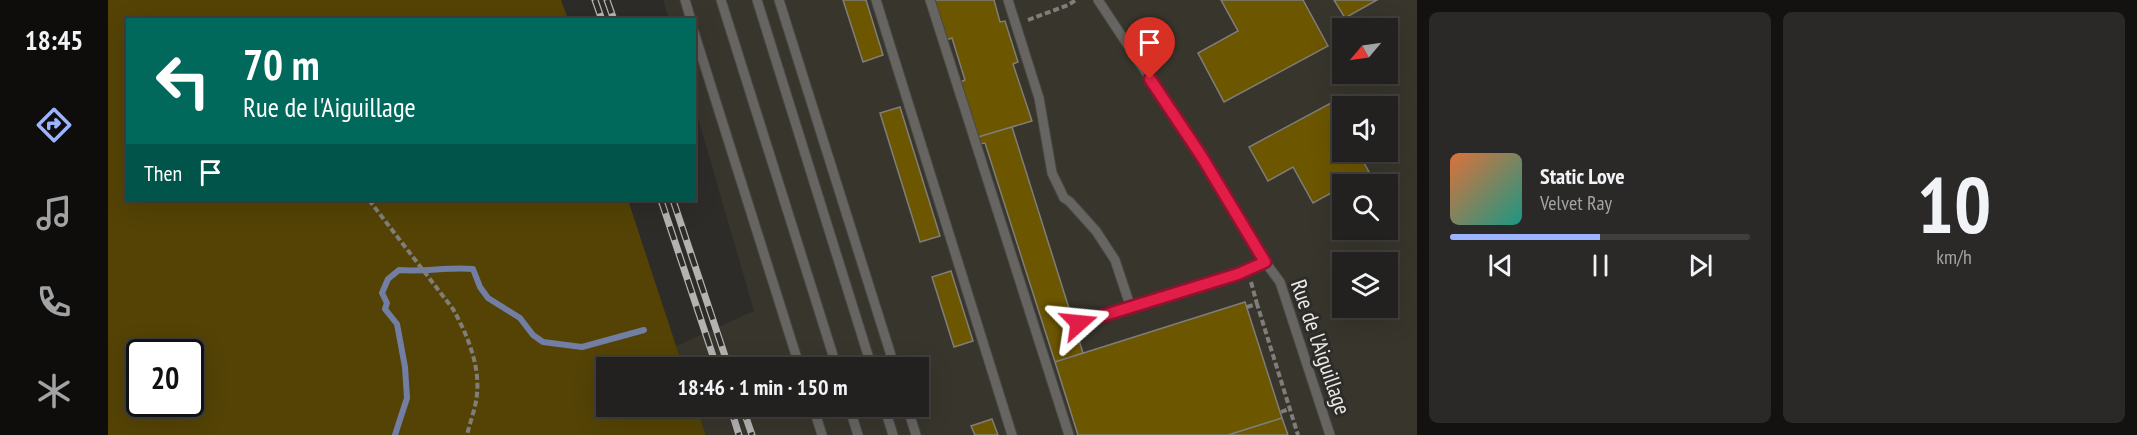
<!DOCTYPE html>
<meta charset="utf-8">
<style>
:root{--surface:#22211f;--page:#2a2928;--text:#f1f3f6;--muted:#a2a3a4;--line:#3f3e3d;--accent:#9cb4fd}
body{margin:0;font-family:"PT Sans Narrow",sans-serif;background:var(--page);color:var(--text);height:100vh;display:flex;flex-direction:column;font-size:22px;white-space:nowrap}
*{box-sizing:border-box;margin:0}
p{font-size:20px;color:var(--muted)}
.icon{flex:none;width:33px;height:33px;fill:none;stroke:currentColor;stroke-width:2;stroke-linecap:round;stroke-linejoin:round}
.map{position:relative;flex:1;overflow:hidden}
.sheet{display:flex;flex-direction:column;gap:12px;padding:12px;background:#131211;width:720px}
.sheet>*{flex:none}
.guide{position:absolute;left:18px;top:18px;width:570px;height:183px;border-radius:0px;box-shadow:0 6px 24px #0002,0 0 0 2px var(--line);background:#00695c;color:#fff;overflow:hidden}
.needle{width:39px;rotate:241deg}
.buttons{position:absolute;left:1224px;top:18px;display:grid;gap:12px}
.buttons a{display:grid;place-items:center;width:66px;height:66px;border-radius:0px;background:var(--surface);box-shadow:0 6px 24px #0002,0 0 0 2px var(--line);font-size:30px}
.speed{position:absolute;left:18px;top:339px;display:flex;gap:12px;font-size:30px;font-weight:700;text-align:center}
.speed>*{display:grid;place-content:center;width:78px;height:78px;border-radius:50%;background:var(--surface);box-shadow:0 6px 24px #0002,0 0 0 2px var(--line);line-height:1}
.speed .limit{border:3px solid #111;border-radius:9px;background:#fff;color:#111}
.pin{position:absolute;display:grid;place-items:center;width:51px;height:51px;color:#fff;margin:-62px -26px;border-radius:50% 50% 50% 0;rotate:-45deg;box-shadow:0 0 6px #0007}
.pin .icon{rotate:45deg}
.me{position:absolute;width:66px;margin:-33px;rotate:72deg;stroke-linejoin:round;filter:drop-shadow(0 0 4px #0008)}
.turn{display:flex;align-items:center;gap:21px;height:126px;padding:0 18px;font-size:27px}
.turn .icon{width:78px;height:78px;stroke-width:2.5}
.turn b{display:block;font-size:42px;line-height:51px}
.then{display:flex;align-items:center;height:57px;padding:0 18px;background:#0003;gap:12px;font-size:22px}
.sheet .widget{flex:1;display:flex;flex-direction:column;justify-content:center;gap:9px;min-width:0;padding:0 21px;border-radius:9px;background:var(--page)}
.sheet .dial{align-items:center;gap:0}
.dial b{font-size:78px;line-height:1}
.song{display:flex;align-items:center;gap:18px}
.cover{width:72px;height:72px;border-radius:9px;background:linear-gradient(135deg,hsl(20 70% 55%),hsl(170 70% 35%))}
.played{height:6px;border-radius:3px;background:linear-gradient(90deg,var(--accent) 50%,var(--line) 50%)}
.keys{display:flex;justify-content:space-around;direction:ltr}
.sheet .tiles{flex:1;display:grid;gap:12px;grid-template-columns:repeat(2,1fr)}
.trip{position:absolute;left:488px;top:357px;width:333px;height:60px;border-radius:0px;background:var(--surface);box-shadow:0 6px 24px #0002,0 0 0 2px var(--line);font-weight:700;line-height:60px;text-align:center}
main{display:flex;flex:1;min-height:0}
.dock{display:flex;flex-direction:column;width:108px;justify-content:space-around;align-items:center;background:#0e0d0c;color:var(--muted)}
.dock .icon{width:42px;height:42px}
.dock .selected{color:var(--accent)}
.dock b{font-size:27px;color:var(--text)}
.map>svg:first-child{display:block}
.built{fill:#38352c;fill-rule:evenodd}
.green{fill:#544305;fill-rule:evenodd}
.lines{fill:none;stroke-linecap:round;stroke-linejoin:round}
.stream{stroke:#727ea3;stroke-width:6}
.building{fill:#6c5600;stroke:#7f7e7a;stroke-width:1.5}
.lane-casing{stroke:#494845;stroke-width:11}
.path{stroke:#7f7e7b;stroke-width:4;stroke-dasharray:6 3;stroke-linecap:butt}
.lane{stroke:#676562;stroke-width:9}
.rail-casing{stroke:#b4b3b1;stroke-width:7}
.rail{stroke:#2d2c29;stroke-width:4.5;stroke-dasharray:14;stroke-linecap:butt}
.route-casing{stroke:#92132f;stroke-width:15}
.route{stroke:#e11d48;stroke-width:10}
.labels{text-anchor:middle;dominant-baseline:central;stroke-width:6;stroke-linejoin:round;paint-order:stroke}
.street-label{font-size:22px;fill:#ebeae8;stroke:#2d2c29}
</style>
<main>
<nav class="dock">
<b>18:45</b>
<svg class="icon selected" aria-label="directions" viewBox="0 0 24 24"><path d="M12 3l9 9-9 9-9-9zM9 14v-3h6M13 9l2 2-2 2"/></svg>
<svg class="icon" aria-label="music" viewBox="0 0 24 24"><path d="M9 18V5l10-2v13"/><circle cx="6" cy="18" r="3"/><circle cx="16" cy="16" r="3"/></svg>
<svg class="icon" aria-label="phone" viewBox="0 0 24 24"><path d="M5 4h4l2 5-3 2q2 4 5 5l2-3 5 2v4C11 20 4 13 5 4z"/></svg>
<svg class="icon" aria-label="climate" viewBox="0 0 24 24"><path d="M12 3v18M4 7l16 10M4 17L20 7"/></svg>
</nav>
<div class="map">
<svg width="1309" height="435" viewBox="0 0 1309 435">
<rect width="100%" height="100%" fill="#2d2c29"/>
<!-- built -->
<path class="built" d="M 555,0 L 1309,0 L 1309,435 L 598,435 L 588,407 L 810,406 L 810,368 L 575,367 L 568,346 L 646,311 L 587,108 L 586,20 L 561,19 ZM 1234,28 L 1280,28 L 1280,74 L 1234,74 ZM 1234,106 L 1280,106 L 1280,152 L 1234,152 ZM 1234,184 L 1280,184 L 1280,230 L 1234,230 ZM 1234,262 L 1280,262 L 1280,308 L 1234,308 Z"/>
<!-- green -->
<path class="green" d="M 0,0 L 453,0 L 460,19 L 20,20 L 20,200 L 520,200 L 575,367 L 498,368 L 498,406 L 588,407 L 598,435 L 0,435 ZM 32,352 L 82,352 L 82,404 L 32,404 Z"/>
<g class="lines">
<!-- stream -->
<path class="stream" d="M 287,435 L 299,398 L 297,367 L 289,324 L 277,309 L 279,303 L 274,293 L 280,279 L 291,270 C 316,272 340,267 365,269 L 372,287 L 380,298 L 412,318 L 425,335 L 435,342 L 474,347 L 536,330"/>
</g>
<!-- building -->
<path class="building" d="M 735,0 L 758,0 L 775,55 L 755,62 Z
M 826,0 L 886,0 L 892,22 L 897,21 L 910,62 L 905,64 L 924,121 L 870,137 L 852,82 L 857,80 L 844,38 L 838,40 Z
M 1113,0 L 1195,0 L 1220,46 L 1116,102 L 1090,53 L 1130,31 Z
M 1226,0 L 1269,0 L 1237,18 Z
M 1223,103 L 1234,124 L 1234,152 L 1250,152 L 1261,172 L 1238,184 L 1234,184 L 1234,187 L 1205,203 L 1185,167 L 1160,181 L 1141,147 Z
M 792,107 L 832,236 L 812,242 L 772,113 Z
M 904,127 L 975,353 L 947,362 L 877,143 L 872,144 L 870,137 Z
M 843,271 L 865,341 L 846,347 L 824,277 Z
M 1137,302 L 1174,418 L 1120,435 L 970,435 L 947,362 Z
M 1174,418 L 1180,435 L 1120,435 Z
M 884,419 L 890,435 L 867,435 L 863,426 Z"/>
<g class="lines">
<defs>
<path id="lane" d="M 577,0 L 583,20
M 613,0 L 729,368
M 649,0 L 764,368
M 671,0 L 787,368
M 768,0 L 904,435
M 822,0 L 961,435
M 900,0 L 931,98 L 944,173 L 956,198 L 961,201 L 988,231 L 1007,260 L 1023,308
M 990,0 L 1094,157 L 1152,255 L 1172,282 L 1222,435
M 586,32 L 692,368
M 971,323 L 1130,274 L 1157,262
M 705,406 L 714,435
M 741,406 L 750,435
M 776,406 L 785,435
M 799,406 L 808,435"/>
</defs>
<!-- lane casing -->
<use href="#lane" class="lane-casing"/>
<!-- path -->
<path class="path" d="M 920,20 L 960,5 L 968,0
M 261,200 L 345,309 C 359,334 372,365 369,394 C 368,407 362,422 359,435
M 1143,282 L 1149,304
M 1139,307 L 1149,304 L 1190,435
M 1173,412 L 1181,409"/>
<!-- lane -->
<use href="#lane" class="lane"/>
<defs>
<path id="rail" d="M 487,0 L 494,20
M 499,0 L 506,20
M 553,200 L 609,368
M 565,200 L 621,368
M 622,406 L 631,435
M 634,406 L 644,435"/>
</defs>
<!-- rail casing -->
<use href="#rail" class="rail-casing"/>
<!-- rail -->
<use href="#rail" class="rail"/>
</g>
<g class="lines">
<defs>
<path id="route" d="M 971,323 L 1130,274 L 1157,262 L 1094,157 L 1042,79"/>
</defs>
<!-- route casing -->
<use href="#route" class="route-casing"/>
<!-- route -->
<use href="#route" class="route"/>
</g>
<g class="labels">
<!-- street labels -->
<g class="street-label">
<text transform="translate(1213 347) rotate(71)">Rue de l'Aiguillage</text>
</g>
</g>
</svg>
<div class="buttons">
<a><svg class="needle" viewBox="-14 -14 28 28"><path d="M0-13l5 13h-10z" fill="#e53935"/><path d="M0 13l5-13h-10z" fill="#a2a3a4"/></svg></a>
<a><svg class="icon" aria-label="sound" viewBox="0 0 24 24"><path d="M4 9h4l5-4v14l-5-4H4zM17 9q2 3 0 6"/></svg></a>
<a><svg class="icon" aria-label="search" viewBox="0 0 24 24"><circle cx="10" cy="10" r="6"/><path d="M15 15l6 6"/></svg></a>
<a><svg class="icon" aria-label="layers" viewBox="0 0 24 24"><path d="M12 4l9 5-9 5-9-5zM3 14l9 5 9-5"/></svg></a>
</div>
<div class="speed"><div class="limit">20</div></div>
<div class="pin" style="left:1042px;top:79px;background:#d93025"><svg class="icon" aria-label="arrive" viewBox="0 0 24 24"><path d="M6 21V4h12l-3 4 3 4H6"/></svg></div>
<svg class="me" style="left:971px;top:323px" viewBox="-20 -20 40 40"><path d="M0-17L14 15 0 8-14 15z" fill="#e11d48" stroke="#fff" stroke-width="4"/></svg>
<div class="trip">18:46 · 1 min · 150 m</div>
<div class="guide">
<div class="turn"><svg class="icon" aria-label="left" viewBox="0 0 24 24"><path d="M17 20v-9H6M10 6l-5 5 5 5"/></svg><div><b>70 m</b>Rue de l'Aiguillage</div></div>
<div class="then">Then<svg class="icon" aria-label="arrive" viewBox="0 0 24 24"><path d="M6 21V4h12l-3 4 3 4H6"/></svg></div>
</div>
</div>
<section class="sheet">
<div class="tiles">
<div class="widget">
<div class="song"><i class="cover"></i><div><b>Static Love</b><p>Velvet Ray</p></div></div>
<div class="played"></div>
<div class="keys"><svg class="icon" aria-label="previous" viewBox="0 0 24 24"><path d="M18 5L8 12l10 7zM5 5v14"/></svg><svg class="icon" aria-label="pause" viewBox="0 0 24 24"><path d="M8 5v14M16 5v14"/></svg><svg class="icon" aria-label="next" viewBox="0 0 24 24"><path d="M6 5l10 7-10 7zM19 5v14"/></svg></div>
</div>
<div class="widget dial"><b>10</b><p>km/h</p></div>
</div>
</section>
</main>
